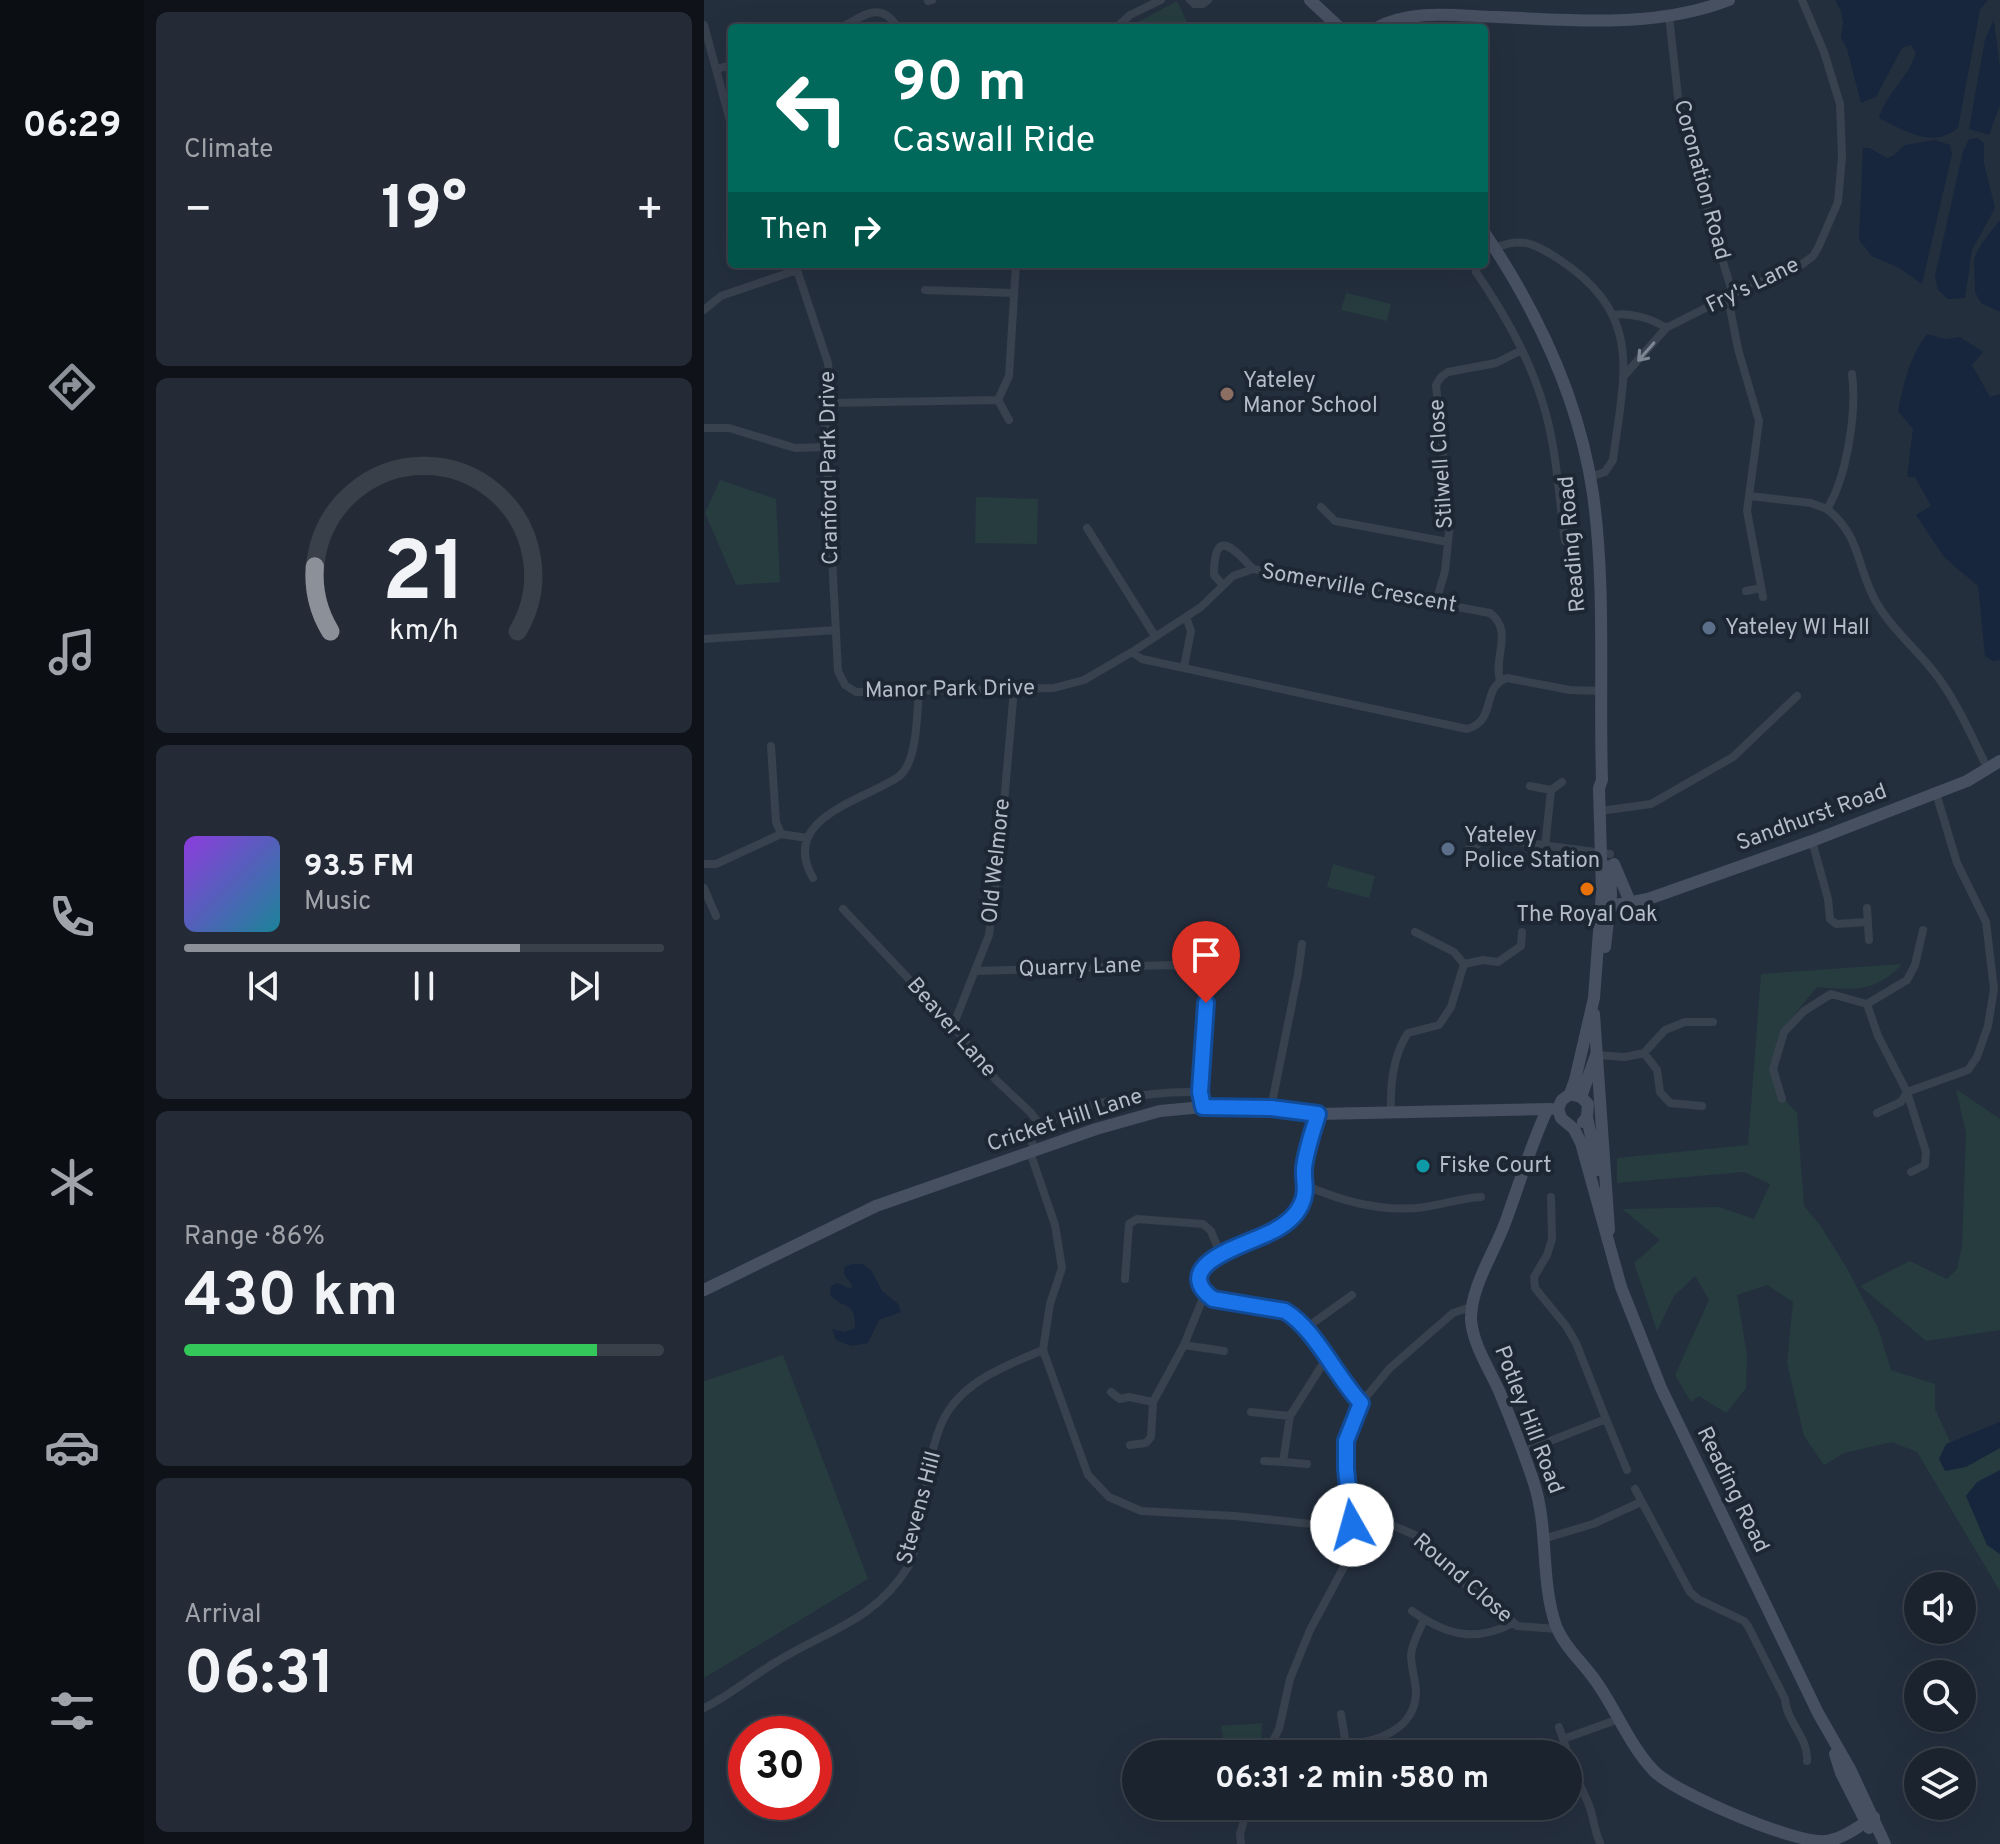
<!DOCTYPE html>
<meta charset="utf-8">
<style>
:root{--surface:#1b232e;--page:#242b36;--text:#f1f3f6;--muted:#a0a4aa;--line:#39404a;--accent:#8c9099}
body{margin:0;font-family:Overpass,sans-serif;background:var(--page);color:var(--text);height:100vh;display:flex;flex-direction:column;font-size:30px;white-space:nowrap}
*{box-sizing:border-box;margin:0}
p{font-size:26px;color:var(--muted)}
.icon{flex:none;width:44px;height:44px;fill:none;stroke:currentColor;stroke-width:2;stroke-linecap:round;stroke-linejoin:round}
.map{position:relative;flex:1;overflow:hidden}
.panel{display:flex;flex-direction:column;gap:12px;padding:12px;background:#0f1319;width:560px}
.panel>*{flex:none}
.hud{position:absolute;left:24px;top:24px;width:760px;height:244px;border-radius:8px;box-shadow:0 8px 32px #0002,0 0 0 2px var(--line);background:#00695c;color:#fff;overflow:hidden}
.tools{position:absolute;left:1200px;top:1572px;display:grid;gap:16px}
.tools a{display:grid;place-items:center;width:72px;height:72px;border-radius:50%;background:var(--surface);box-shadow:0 8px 32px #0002,0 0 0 2px var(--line);font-size:40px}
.speed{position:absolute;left:24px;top:1716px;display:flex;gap:16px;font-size:40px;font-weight:700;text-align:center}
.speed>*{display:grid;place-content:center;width:104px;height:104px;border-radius:50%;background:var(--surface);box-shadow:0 8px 32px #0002,0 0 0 2px var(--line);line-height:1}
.speed .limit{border:12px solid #d22;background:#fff;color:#111}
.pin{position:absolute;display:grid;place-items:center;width:68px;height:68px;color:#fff;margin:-82px -34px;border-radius:50% 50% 50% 0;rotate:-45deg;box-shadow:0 0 8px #0007}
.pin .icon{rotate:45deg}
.me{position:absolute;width:88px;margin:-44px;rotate:353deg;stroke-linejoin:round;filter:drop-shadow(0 0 6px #0008)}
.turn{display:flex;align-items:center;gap:28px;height:168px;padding:0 32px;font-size:36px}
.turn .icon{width:104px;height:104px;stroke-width:2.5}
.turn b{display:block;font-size:56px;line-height:68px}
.then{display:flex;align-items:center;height:76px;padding:0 32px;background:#0003;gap:16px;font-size:30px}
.big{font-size:60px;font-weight:700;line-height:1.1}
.panel .tile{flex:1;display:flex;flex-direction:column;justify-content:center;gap:12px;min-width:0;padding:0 28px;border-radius:12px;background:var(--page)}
.panel .dial{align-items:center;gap:0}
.dial svg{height:208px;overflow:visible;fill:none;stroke:var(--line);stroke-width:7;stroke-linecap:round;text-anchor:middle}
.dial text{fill:var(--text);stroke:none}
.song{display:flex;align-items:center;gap:24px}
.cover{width:96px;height:96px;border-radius:12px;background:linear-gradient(135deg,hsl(270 70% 55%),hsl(190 70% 35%))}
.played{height:8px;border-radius:4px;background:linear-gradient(90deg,var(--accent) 70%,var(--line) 70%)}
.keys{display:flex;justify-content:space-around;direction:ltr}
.heat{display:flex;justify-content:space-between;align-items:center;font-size:44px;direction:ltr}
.charge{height:12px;border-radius:6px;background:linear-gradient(90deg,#34c759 86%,var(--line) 0)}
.trip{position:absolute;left:418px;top:1740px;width:460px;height:80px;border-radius:40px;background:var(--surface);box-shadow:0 8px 32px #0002,0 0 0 2px var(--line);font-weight:700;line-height:80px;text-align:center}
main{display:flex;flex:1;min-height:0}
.tab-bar{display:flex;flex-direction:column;width:144px;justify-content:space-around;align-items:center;background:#0b0e12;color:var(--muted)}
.tab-bar .icon{width:56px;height:56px}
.tab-bar .current{color:var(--accent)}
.tab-bar b{font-size:36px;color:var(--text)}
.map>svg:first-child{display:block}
.green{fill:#263c3f}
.water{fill:#17263c}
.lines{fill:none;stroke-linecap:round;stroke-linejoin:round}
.street{stroke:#38414e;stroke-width:8}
.secondary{stroke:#465061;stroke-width:12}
.oneway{stroke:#7c8592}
.route-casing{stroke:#114b97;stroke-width:20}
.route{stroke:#1a73e8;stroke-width:14}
.education-dot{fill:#8d6e63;stroke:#1d2633;stroke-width:3}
.service-dot{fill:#5c6f8a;stroke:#1d2633;stroke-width:3}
.food-dot{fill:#e8710a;stroke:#1d2633;stroke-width:3}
.culture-dot{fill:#0f9aa8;stroke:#1d2633;stroke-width:3}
.labels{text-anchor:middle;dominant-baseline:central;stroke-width:8;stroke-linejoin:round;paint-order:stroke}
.street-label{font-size:22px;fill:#b4bcc9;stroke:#1d2633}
.poi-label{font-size:22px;fill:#b4bcc9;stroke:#1d2633;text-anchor:start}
</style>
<main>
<nav class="tab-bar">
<b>06:29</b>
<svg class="icon current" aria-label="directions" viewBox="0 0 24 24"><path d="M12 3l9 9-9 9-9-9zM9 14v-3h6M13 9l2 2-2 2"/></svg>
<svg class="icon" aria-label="music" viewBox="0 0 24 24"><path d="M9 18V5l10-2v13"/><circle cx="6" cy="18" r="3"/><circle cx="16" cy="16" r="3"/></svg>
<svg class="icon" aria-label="phone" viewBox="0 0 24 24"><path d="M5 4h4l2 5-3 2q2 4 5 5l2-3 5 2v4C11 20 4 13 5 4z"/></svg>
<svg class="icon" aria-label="climate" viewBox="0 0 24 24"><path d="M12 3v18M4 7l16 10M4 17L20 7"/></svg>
<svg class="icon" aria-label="car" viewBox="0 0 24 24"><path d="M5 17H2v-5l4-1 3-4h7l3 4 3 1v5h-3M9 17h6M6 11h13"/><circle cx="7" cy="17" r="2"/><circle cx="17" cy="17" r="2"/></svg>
<svg class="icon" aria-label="filters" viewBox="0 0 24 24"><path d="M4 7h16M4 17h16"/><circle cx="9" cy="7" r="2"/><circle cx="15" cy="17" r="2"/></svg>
</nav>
<section class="panel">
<div class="tile"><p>Climate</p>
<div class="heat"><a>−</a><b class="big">19°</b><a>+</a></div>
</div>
<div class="tile dial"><svg viewBox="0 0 100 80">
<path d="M14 69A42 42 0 1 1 86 69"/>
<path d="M14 69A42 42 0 0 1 8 44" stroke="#8c9099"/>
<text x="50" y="56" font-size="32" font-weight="700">21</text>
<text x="50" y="72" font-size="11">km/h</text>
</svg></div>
<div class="tile">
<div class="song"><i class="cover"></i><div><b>93.5 FM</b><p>Music</p></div></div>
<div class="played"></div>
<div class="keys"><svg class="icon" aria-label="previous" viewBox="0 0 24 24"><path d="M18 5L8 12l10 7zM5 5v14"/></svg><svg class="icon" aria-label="pause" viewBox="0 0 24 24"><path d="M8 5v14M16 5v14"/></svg><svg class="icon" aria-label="next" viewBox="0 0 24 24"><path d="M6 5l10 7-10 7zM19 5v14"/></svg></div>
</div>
<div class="tile"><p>Range · 86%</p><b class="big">430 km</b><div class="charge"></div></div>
<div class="tile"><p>Arrival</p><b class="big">06:31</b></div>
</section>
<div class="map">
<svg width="1296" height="1844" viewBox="0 0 1296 1844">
<rect width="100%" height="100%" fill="#242f3e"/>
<!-- green -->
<path class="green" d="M 473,1 L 486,28 L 423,28 Z
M 642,293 L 687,304 L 683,321 L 637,310 Z
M 16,480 L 72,499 L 76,582 L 32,585 L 1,513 Z
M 272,497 L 334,499 L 333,544 L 271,543 Z
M 629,864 L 671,876 L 665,898 L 623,887 Z
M 1198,964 C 1171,993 1150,990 1113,987 L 1077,1031 L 1071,1089 L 1093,1113 L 1100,1206 L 1116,1225 L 1144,1270 L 1174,1328 L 1187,1370 L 1231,1384 L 1231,1409 L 1250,1450 L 1296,1426 L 1296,1506 L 1283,1544 L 1296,1554 L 1296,1591 L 1213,1452 L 1188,1442 L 1140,1453 L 1120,1465 L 1100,1436 L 1083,1363 L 1089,1302 L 1063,1285 L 1033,1295 L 1043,1355 L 1042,1388 L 1022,1413 L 995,1396 L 987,1402 L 971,1375 L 1005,1300 L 991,1276 L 970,1296 L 953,1331 L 930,1263 L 956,1240 L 918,1209 L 1015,1207 L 1050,1219 L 1066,1184 L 1040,1172 L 913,1183 L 913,1158 L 1044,1145 L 1057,974 Z
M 1252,1089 L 1296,1119 L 1296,1330 L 1222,1341 L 1156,1286 L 1206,1261 L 1243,1279 L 1253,1269 L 1258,1246 L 1262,1133 Z
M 79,1355 L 164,1579 L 0,1678 L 0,1381 Z
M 558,1723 L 557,1751 L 522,1754 L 517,1726 Z"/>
<!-- water -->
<path class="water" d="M 1131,0 L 1284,0 L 1276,10 L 1254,128 C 1228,149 1201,131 1175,118 C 1182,93 1203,80 1212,53 L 1207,45 L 1198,48 L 1172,97 L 1157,103 L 1143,49 L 1137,37 L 1139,23 L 1137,11 Z
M 1290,20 L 1296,67 L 1296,105 L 1285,135 L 1265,129 L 1281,39 Z
M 1274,138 L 1280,143 L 1280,163 L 1291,208 L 1268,250 L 1261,298 L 1244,299 L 1234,290 L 1231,276 L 1259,151 L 1265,139 Z
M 1231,140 L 1246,145 L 1248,154 L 1218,284 L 1197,269 L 1168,256 L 1155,240 L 1159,148 L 1165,148 L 1183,158 L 1190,155 L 1201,145 Z
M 1296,220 L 1296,312 L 1277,303 L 1271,292 L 1270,258 L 1278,243 Z
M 1223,334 L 1241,339 L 1256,337 L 1279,352 L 1268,365 L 1286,397 L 1296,394 L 1296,660 L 1289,661 L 1281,656 L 1274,586 L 1240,557 L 1212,515 L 1227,506 L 1211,477 L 1203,477 L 1209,429 L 1194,411 C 1200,382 1205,358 1223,334 Z
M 148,1264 L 159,1264 L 167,1270 L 178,1291 L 194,1304 L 197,1312 L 175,1320 L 164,1343 L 147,1346 L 132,1340 L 128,1329 L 141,1332 L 151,1328 C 151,1300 141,1311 126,1295 L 127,1286 L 134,1283 L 144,1288 L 149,1287 L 140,1274 L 140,1267 Z
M 1296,1422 L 1296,1448 L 1262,1467 L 1241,1471 L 1235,1459 L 1242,1444 Z
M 1296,1470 L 1296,1554 L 1283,1545 L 1262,1496 L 1273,1482 Z"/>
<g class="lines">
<!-- street -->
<path class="street" d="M 486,0 L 490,4 L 499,4 L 504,0
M 224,1 L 228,0
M 965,16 L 974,97 L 983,142 L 1029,295
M 0,25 L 28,128
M 137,28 C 160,15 177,0 194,28
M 412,28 L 426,15 L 457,0
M 12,69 L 28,65
M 791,248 C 817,237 830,243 853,258 C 941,315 920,373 909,460 L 901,472 L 886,477
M 91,264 L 124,363 L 126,388 L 121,424 L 134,671 L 141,685 L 152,692 L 350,688 L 380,680 L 428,652 L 438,659 L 763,729 C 794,720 776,688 803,678 L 866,690 L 897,691
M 772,272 C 802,316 828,362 842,414 C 853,455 855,499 861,541
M 221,290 L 310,293
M 1024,298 L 1034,349 L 1055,421 L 1043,511 L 1059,597
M 0,310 L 17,296 L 93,270
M 910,315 C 926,312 949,319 962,328
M 1148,374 C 1153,411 1143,477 1123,509 C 1157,536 1152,565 1171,600 C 1186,627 1211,648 1230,672 C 1253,701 1267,736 1284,769
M 920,376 L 962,328 L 1049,284 L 1089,271 L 1109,256 L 1114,248 L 1134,202 L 1138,156 L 1136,104 L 1120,52 L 1098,0
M 294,400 L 305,420
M 123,403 L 294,400 L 305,376 L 312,264
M 0,428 L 25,428 L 91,448 L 122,447
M 1045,496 L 1107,503 L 1123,509
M 617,507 L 631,521 L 744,542
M 383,528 L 451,636
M 518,584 L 510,575 C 510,528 528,546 549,569
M 1042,591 L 1057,588
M 732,602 L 741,571 L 746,523 L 732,385 L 737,377 L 744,372 L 792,363 L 818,350
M 0,639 L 132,630
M 428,652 L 497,607 L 529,576 L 549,569 L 786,613 C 810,631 789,656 796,681
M 480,667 L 487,631 L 482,617
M 67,746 L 72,822 L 77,834
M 826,786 L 847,790 L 841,847
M 847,790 L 858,782
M 896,811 L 947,804 L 1029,757 L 1093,696
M 1108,841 L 1124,899 L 1126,919 L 1132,924 L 1163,922
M 763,850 L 785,838 L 906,854
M 0,864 L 12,864 L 77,834 L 103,838
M 109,878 C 78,824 143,805 180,785 C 187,781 196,778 200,771 C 213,754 213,713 215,692
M 0,888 L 12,916
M 1163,908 L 1165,940
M 139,909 L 249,1026 L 292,1080 L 327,1113 L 337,1126
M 760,964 L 779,960 L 794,962 L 817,946 L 818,932
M 271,971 L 469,965 C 519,985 500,1051 496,1092 L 499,1107
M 1163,1004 L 1203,980 L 1211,965 L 1219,930
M 249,1026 L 285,935 L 296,849 L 310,689
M 940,1053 L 953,1070 L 956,1092 L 966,1103 L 998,1106
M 892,1055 L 921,1057 L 940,1053 L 961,1030 L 981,1022 L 1009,1022
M 1078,1099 L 1069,1069 L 1080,1032 L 1100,1011 L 1127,994 L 1163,1004 L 1174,1036 L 1203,1092 L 1222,1152 L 1221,1165 L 1207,1172
M 567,1108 L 594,974 L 598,944
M 687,1113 C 686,1086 689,1055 704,1033 L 735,1025 L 747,1007 L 760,964 L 750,952 L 711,932
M 1173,1113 L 1197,1102 L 1203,1092 L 1264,1070 L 1273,1057 L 1284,1026 L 1290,989 L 1282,922 L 1253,863 L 1232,793
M 330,1150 L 327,1138 C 357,1101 450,1091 496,1092
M 326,1152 L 351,1225 L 358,1268 L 346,1304 L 339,1350 L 384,1475 L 405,1497 L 437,1511 L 531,1516 L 627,1526 L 690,1526 L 711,1535 L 754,1579 L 793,1607 L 813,1626 L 853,1629
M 603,1186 C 640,1202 680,1213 721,1207 C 740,1204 758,1198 777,1197
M 421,1279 L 425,1224 L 433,1219 L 499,1224 L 507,1231 L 516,1253
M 501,1293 L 509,1299 L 581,1311 C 612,1330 630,1375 657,1403
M 602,1328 L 648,1295
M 480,1345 L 520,1351
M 407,1392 L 416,1399 L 425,1397 L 449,1402
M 547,1412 L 586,1416
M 902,1419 L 923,1470
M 426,1445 L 442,1443 L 447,1437 L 449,1402 L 480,1345 L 501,1293 C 481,1248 561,1243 585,1220 C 594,1213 602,1199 603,1187 C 603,1181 600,1175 600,1169 C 602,1150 609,1131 614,1114
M 818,1452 L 902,1419 L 872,1343 L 862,1326 L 831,1288 L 830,1277 L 843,1255 L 848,1239 L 847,1197
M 560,1461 L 579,1462
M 603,1464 L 579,1462 L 586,1416 L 622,1359
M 931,1489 L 986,1592 L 994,1599 L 1040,1621 L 1044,1626 L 1081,1699 C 1082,1721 1105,1738 1103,1761
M 839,1539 L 889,1524 L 937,1502
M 708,1611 C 742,1635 771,1643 809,1623
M 0,1708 C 26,1695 47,1677 72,1662 C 123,1630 169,1622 204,1567 C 213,1552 214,1525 217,1508 C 223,1480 228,1437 243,1413 C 263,1380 305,1364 339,1350
M 637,1714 L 642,1745 C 672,1742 711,1730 712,1693 C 712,1681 707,1668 707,1655 C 708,1643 715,1631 720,1620
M 855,1727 L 859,1739
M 562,1754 L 575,1729 L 586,1679 L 606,1630 L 642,1563 L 648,1525 L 642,1469 L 642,1441 L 646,1427 L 657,1403 L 686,1368 L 749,1313 L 767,1307
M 603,1754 L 642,1745
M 864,1754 L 859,1739 L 915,1719
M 864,1756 C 869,1775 881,1792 887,1811 C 890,1822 891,1832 896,1843
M 537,1844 L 536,1834 L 544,1806"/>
<!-- secondary -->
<path class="secondary" d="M 606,0 L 636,28
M 672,28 C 709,8 754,16 793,17 C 871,20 950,29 1025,0
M 780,232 C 834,312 875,398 889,494 C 902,588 895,685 898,780 L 895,788 L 898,892 L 890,998 L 871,1080 L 866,1094 L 858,1100 L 854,1108 L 857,1118 L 870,1129 L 877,1143 L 917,1287 L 957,1388 L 1114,1713 L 1146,1769 L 1181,1844
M 910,864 L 924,897
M 897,908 L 944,899 L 1108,841 L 1263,781 L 1296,761
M 901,947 L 907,895 L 906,866
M 890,1014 L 905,1230
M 866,1094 L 877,1097 L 884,1104 L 883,1117 L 879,1122
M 877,1097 L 892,1055
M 843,1110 C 826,1147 815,1185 801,1223 C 790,1253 766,1288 767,1320 C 769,1345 786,1370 796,1393 C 808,1422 820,1453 830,1483 C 845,1530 836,1579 852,1626 C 860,1646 878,1662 891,1680 C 912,1709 925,1745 950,1771 C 971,1793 1091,1844 1121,1841 C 1138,1840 1155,1826 1170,1817
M 883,1117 L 894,1170
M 0,1290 L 172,1206 L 392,1129 L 456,1111 L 499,1107 L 567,1108 L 614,1114 L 847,1109
M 1131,1754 L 1137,1773 L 1165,1828"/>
</g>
<!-- one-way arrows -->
<defs><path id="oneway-shaft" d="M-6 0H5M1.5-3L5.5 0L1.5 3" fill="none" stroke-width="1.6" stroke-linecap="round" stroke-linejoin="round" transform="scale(2)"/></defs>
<use class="oneway" href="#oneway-shaft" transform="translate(942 352) rotate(131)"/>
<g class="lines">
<defs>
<path id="route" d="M 502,1003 L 496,1092 L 499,1107 L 567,1108 L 614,1114 C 609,1131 602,1150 600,1168 C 599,1182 604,1191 597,1205 C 591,1218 578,1227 565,1233 C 544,1244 463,1265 509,1299 L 581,1311 C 611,1329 631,1375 657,1403 L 642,1441 L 642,1469 L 648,1525"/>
</defs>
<!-- route casing -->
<use href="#route" class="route-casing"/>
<!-- route -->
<use href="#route" class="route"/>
</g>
<!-- markers -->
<circle class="education-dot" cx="523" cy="394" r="8"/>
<g class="service-dot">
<circle cx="1005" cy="628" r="8"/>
<circle cx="744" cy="849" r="8"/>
</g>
<circle class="food-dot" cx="883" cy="889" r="8"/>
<circle class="culture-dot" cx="719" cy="1166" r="8"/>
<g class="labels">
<!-- street labels -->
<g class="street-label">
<text transform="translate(997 180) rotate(75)">Coronation Road</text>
<text transform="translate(1049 286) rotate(-26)">Fry's Lane</text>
<text transform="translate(738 464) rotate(-94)">Stilwell Close</text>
<text transform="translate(126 468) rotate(-91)">Cranford Park Drive</text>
<text transform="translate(869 544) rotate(-95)">Reading Road</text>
<text transform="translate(655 589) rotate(10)">Somerville Crescent</text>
<text transform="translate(246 690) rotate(-1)">Manor Park Drive</text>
<text transform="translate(1108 818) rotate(-20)">Sandhurst Road</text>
<text transform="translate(293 861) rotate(-84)">Old Welmore</text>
<text transform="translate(376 968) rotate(-2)">Quarry Lane</text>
<text transform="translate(247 1028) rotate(49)">Beaver Lane</text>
<text transform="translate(361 1121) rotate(-18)">Cricket Hill Lane</text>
<text transform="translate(824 1420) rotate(69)">Potley Hill Road</text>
<text transform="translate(1028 1490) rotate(64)">Reading Road</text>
<text transform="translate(216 1508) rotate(-75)">Stevens Hill</text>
<text transform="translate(758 1579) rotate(41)">Round Close</text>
</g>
<!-- poi labels -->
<g class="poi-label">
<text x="539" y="381">Yateley<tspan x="539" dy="25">Manor School</tspan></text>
<text x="1021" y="628">Yateley WI Hall</text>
<text x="760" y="836">Yateley<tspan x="760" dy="25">Police Station</tspan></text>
<text x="883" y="915" text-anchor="middle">The Royal Oak</text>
<text x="735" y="1166">Fiske Court</text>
</g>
</g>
</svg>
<div class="tools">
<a><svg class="icon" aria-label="sound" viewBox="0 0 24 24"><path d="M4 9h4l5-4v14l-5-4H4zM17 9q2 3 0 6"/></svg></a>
<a><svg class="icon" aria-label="search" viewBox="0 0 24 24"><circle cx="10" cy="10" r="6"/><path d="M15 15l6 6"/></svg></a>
<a><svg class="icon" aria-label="layers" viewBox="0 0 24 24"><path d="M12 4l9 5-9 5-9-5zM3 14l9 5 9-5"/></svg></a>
</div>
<div class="speed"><div class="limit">30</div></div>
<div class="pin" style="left:502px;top:1003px;background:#d93025"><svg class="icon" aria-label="arrive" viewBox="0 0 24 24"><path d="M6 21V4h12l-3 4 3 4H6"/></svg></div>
<svg class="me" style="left:648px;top:1525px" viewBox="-20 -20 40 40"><circle r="19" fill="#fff"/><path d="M0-13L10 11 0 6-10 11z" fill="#1a73e8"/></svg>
<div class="trip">06:31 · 2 min · 580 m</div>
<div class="hud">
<div class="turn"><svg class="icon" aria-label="left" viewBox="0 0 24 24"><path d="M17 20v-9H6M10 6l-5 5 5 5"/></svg><div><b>90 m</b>Caswall Ride</div></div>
<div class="then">Then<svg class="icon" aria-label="right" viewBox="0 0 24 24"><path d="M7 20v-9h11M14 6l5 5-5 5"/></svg></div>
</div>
</div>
</main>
